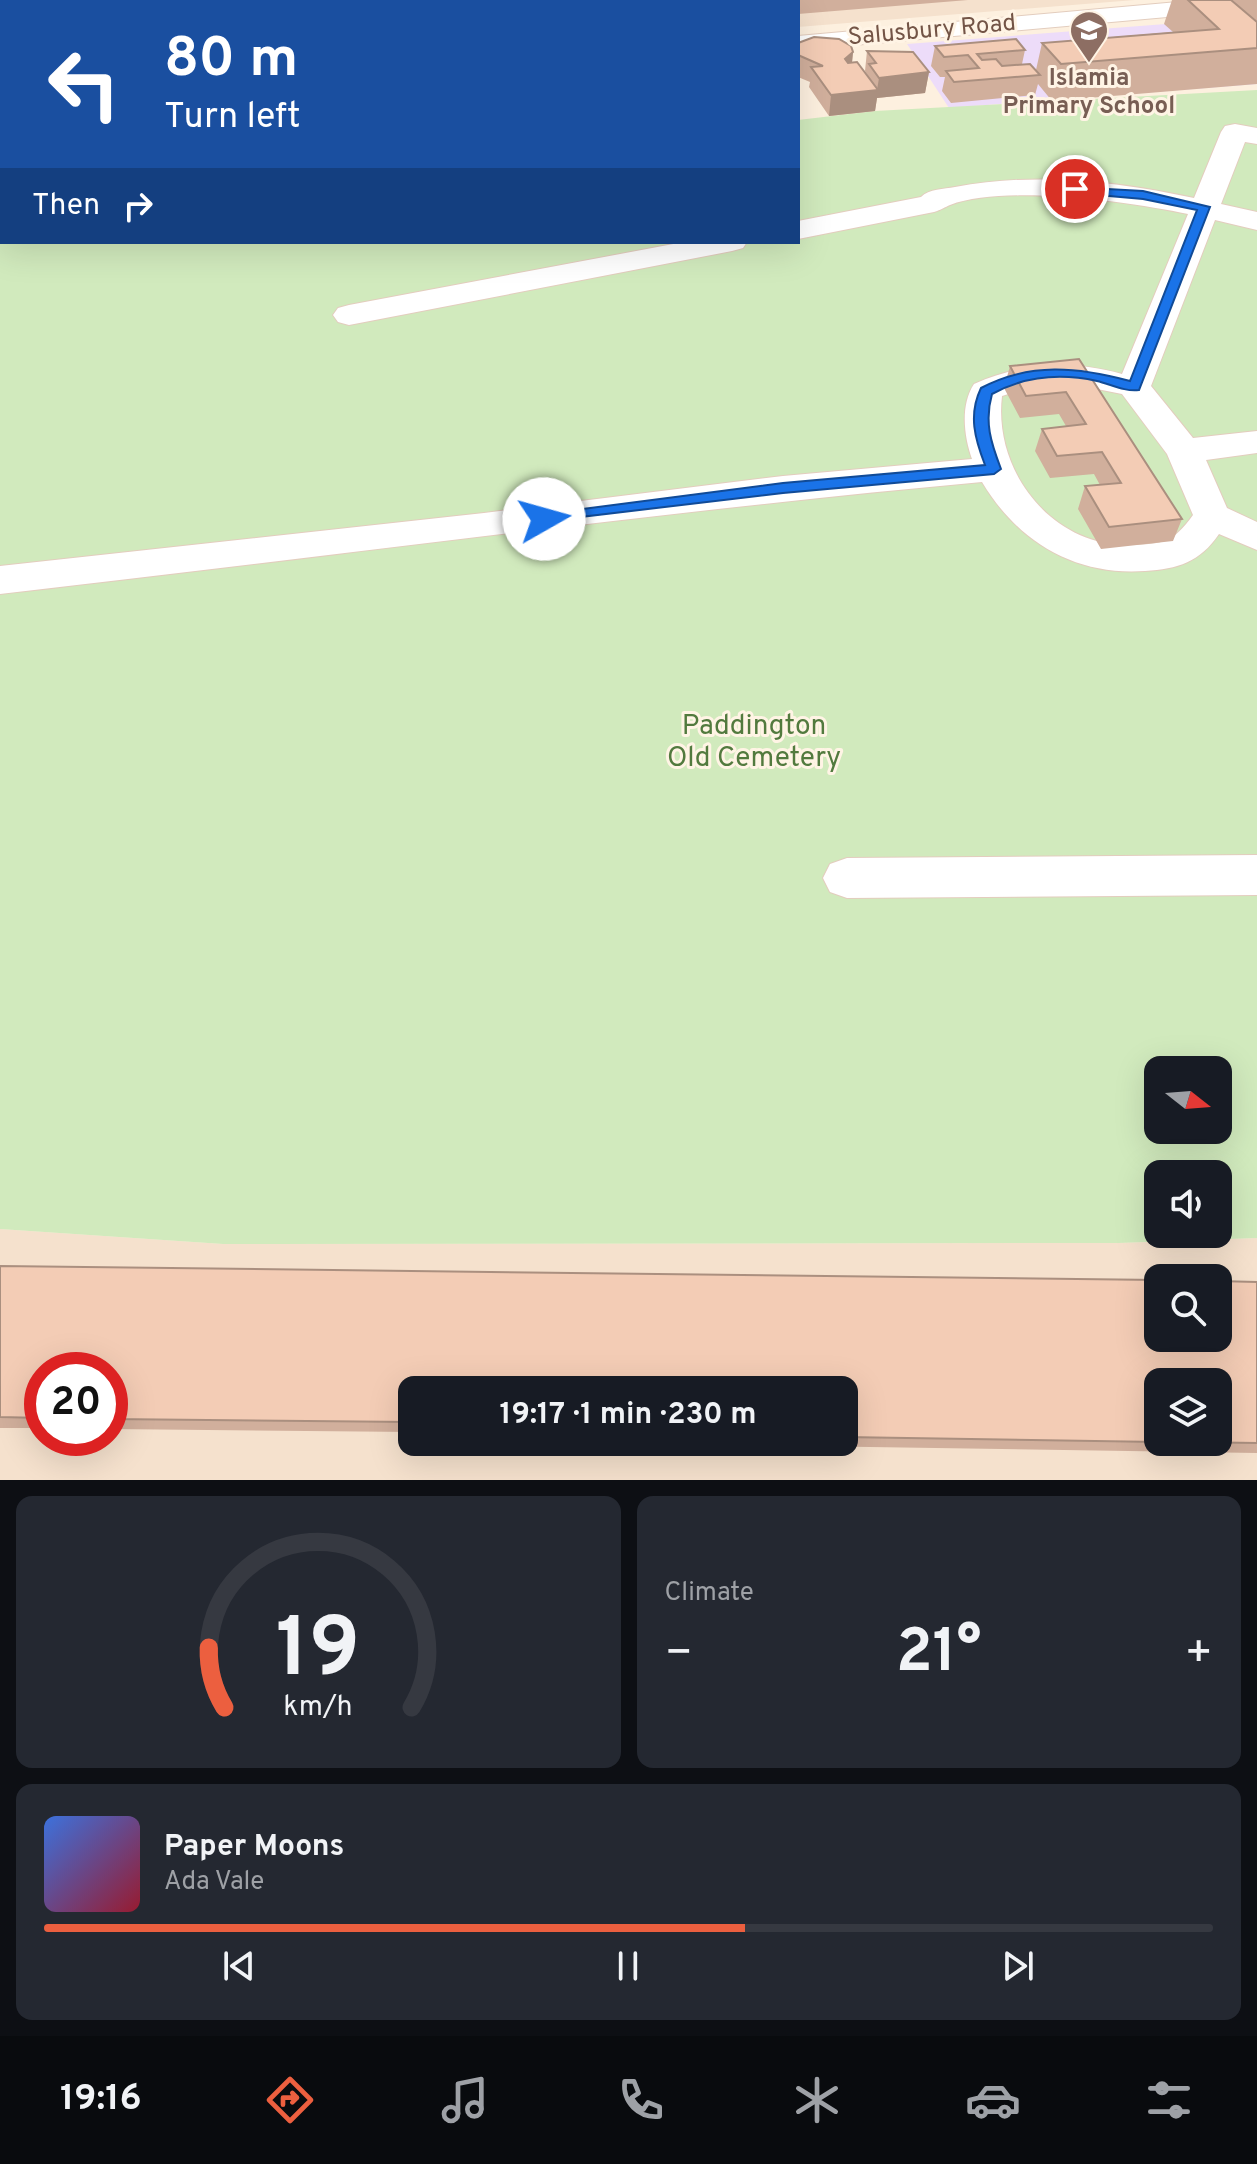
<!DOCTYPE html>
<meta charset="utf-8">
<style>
:root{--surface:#171b24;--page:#242831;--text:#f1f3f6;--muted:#9ea1a6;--line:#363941;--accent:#ec5f3f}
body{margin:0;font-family:Overpass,sans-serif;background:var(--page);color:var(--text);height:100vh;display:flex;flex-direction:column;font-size:30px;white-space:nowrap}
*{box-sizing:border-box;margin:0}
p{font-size:26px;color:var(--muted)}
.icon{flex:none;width:44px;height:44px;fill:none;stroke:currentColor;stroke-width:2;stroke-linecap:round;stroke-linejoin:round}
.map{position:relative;height:1480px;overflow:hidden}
.drawer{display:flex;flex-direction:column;gap:16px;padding:16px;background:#0d0f14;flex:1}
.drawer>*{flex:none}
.guide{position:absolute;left:0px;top:0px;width:800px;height:244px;box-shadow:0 8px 32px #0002;background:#1a4fa0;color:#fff;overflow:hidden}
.needle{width:52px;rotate:107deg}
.controls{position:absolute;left:1144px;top:1056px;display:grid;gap:16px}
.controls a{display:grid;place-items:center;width:88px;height:88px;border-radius:16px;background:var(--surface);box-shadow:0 8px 32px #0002;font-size:40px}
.speed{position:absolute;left:24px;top:1352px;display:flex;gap:16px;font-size:40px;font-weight:700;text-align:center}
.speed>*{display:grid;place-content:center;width:104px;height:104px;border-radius:50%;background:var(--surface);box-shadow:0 8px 32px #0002;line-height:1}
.speed .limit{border:12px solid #d22;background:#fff;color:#111}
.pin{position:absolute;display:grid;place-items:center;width:68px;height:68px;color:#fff;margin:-34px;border:4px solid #fff;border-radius:50%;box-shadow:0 2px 8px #0007}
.me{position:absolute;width:88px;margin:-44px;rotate:83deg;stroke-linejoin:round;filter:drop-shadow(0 0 6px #0008)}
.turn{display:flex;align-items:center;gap:28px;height:168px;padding:0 32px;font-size:36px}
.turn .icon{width:104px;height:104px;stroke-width:2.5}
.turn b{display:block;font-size:56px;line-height:68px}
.then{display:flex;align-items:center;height:76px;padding:0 32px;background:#0003;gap:16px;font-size:30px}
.big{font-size:60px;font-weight:700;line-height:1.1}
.drawer .tile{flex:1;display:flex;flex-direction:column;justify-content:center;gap:12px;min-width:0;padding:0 28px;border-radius:16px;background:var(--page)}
.drawer .dial{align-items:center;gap:0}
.dial svg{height:208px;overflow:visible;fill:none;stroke:var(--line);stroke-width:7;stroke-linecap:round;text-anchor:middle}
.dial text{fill:var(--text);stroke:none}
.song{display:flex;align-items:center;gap:24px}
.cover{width:96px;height:96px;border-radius:12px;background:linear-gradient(135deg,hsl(220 70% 55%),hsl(350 70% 35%))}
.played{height:8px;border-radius:4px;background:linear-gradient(90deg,var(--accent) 60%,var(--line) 60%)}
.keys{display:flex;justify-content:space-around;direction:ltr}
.heat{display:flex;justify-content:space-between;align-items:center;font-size:44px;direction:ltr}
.drawer .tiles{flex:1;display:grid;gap:16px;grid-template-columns:1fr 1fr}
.tile:last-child{grid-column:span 2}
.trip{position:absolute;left:398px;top:1376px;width:460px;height:80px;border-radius:16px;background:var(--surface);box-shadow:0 8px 32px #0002;font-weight:700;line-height:80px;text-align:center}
.menu{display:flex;height:128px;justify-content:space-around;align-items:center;background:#090b0e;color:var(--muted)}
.menu .icon{width:56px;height:56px}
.menu .active{color:var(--accent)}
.menu b{font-size:36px;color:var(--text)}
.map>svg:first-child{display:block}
.residential{fill:#f5e1cd;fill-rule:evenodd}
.education{fill:#eddcf9}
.green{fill:#d1eabd;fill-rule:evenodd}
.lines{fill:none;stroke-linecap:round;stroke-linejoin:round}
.minor-casing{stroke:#e3cdbe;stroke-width:2}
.minor{fill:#fff;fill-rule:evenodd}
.wall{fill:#d1af9c}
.shaded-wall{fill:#aa8f7f}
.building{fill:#f3ccb5;stroke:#aa8f7f;stroke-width:2}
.route{fill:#1a73e8;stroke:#114b97;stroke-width:2}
.labels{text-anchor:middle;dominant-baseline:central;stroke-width:6;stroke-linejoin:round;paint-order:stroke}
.far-street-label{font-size:24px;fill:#735446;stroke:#fff4e5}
.far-education-label{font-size:24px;font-weight:bold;fill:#785e54;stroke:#fff4e5}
.park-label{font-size:28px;fill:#527a3e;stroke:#fff4e5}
</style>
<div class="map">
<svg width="1257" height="1480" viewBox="0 0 1257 1480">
<rect width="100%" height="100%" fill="#fdf0df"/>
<!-- residential -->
<path class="residential" d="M 702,0 L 1135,0 L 798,27 L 798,2 Z
M 0,1229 L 223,1244 L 1119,1243 L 1257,1238 L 1257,1480 L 0,1480 ZM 1158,1278 L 1218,1278 L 1218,1338 L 1158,1338 ZM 42,1370 L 110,1370 L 110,1438 L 42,1438 ZM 1158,1382 L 1218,1382 L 1218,1442 L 1158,1442 ZM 412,1390 L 844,1390 L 844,1442 L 412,1442 Z"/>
<!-- education -->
<path class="education" d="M 1257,17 L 1257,84 L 949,108 L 907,44 Z"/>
<!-- green -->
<path class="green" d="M 1257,90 L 1257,1238 L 1119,1243 L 223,1244 L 0,1229 L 0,244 L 798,242 L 798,120 L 875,111 ZM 1158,1070 L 1218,1070 L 1218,1130 L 1158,1130 ZM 1158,1174 L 1218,1174 L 1218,1234 L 1158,1234 Z"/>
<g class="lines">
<defs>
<path id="minor" d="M 95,0 L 119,0 L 94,2 Z
M 373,0 L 397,0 L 397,2 L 373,2 Z
M 658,0 L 682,0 L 683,2 L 659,2 Z
M 1200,0 L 1257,0 L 1257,9 L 798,50 L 798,36 Z
M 1235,124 L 1257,128 L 1257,144 L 1245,142 L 1221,204 L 1257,212 L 1257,230 L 1215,220 L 1151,386 L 1193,438 L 1257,431 L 1257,453 L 1206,460 L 1227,508 L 1257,522 L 1257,550 L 1219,534 C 1200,562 1178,569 1145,571 C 1075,576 1018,542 982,482 C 654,512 327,557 0,594 L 0,566 L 484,513 L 783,476 L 972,459 C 964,437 960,405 974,384 C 1024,362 1070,360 1122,374 L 1188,214 C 1130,202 1005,184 950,205 C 945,207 941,210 934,212 L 798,239 L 798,221 L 921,197 C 929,189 944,189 955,187 C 1035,172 1116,181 1194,198 L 1221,132 L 1225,126 ZM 1041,384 L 1077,385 L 1122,394 L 1167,454 L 1193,515 C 1173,543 1163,544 1130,545 C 1052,547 993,471 1002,396 Z
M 684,242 L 747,242 L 743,248 L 732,251 L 349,325 L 338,322 L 333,315 L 338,308 L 349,305 Z
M 1257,855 L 1257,895 L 847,898 L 830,892 L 823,878 L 830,864 L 847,858 Z"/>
</defs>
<!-- minor casing -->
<use href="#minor" class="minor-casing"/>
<!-- minor -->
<use href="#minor" class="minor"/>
</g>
<!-- wall -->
<path class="wall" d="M 0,0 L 74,0 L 74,2 L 2,2 L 2,90 L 0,90 Z
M 127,0 L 202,0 L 202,2 L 126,2 Z
M 709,0 L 968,0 L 798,14 L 798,2 L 711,2 Z
M 1172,0 L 1257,0 L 1257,84 L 1052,101 L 1038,84 L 1035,95 L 951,103 L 942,91 L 945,77 L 940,77 L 931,66 L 935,46 L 1025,50 L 1022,64 L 1036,70 L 1042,43 L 1173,32 L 1164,24 Z
M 798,43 L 853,52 L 852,63 L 868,76 L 865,71 L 867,51 L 929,72 L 925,93 L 877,98 L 875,111 L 829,116 L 809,87 L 810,82 L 798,77 Z
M 0,91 L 2,91 L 2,129 L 0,124 Z
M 1079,359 L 1182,519 L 1173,541 L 1101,549 L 1078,509 L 1085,486 L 1100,485 L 1094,474 L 1050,478 L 1035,451 L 1042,429 L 1066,426 L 1059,414 L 1020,418 L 1004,388 L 1010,366 Z
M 0,1266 L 1257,1282 L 1257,1453 L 804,1446 L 804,1442 L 844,1442 L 844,1390 L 412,1390 L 412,1432 L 110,1429 L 110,1370 L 42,1370 L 42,1428 L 0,1428 Z"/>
<!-- shaded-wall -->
<path class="shaded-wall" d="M 63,0 L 74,0 L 74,2 L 62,2 Z
M 853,52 L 851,72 L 845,59 Z
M 929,72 L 925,93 L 877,98 L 875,111 L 829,116 L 831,95 L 877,90 L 879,78 Z"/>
<!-- building -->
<path class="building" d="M 0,0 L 63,0 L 62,2 L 2,2 L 2,17 L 0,17 Z
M 127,0 L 163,0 L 126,2 Z
M 311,0 L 362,0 L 362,2 L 283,2 Z
M 420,0 L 459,0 L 459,2 L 421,2 Z
M 523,0 L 653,0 L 628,2 L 523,2 Z
M 1188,0 L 1231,0 L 1257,22 L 1257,48 L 1061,64 L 1042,43 L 1219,29 Z
M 0,30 L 2,30 L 2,69 L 0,69 Z
M 814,37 L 839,39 L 851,46 L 853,52 L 845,59 L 848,63 L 857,62 L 878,90 L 831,95 L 811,67 L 823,66 L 798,55 L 798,43 Z
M 1016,39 L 1025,50 L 977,54 L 982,60 L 996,59 L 1002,66 L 1030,64 L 1040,75 L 954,82 L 946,71 L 979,68 L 968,55 L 944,57 L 935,46 Z
M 867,51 L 913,52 L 929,72 L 879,78 L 869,64 L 876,63 Z
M 0,91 L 2,91 L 2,111 L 0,111 Z
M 1079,359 L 1182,519 L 1109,527 L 1085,486 L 1121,483 L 1102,452 L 1057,456 L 1042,429 L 1086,424 L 1066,392 L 1026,396 L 1010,366 Z
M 0,1266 L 1158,1280 L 1158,1338 L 1218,1338 L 1218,1281 L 1257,1282 L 1257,1443 L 1186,1442 L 1218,1442 L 1218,1382 L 1158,1382 L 1158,1442 L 844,1437 L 844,1390 L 412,1390 L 412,1422 L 110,1419 L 110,1370 L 42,1370 L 42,1418 L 0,1417 Z"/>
<!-- route -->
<path class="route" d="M 1071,187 L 1143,191 L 1210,207 L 1139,390 C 1125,392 1110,384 1097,381 C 1060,373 1025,376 992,394 C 984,422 991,443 1001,469 L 994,474 L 783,493 L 538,522 L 538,515 L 544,514 L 783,483 L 985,465 C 975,439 968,415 981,388 C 1030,362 1078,367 1130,381 L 1197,210 L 1143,199 L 1075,193 L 1069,189 Z"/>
<!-- icons -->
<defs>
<symbol id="school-pin" viewBox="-11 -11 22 30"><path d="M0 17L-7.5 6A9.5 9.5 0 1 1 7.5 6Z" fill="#8d6e63" stroke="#fff4e5"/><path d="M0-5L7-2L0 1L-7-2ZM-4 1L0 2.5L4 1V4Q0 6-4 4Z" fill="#fff"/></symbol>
</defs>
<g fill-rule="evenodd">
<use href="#school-pin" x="1067" y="8" width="44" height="60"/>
</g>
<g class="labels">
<!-- far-street labels -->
<g class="far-street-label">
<text transform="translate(932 31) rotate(-5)">Salusbury Road</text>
</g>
<!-- far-education labels -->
<g class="far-education-label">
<text x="1089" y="79">Islamia<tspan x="1089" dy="28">Primary School</tspan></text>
</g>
<!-- park labels -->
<g class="park-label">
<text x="754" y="727">Paddington<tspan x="754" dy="32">Old Cemetery</tspan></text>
</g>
</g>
</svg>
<div class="controls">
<a><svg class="needle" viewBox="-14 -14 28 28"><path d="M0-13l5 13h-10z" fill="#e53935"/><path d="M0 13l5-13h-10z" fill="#9ea1a6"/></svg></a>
<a><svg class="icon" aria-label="sound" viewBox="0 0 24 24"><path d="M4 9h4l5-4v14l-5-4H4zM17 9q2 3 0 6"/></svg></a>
<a><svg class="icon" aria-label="search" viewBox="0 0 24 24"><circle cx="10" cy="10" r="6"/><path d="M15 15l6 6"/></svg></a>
<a><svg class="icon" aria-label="layers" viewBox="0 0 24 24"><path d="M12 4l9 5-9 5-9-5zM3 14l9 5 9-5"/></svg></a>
</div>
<div class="speed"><div class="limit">20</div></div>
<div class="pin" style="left:1075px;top:189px;background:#d93025"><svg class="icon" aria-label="arrive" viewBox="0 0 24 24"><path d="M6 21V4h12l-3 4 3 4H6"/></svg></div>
<svg class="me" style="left:544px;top:519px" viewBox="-20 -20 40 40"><circle r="19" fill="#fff"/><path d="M0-13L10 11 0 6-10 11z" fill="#1a73e8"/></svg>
<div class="trip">19:17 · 1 min · 230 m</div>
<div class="guide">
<div class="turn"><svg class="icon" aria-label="left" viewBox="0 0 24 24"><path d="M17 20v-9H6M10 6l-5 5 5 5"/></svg><div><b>80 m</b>Turn left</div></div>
<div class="then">Then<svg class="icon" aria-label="right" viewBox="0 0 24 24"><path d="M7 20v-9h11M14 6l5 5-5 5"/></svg></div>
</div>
</div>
<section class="drawer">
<div class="tiles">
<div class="tile dial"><svg viewBox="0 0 100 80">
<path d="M14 69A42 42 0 1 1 86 69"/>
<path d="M14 69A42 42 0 0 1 8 46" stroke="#ec5f3f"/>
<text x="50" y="56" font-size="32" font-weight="700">19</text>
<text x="50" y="72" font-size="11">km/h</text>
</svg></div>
<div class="tile"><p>Climate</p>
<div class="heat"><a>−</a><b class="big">21°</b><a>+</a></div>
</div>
<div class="tile">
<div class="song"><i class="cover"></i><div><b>Paper Moons</b><p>Ada Vale</p></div></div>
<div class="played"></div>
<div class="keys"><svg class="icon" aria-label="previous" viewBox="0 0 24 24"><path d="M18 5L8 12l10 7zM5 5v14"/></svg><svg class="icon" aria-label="pause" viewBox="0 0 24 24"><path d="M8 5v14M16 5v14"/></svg><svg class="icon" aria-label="next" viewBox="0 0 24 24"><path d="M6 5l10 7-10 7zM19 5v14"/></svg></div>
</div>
</div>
</section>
<nav class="menu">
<b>19:16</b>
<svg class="icon active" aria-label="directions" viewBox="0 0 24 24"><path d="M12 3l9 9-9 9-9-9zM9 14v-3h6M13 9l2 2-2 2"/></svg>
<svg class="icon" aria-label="music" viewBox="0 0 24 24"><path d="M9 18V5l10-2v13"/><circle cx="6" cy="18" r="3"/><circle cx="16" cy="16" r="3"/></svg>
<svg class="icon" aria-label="phone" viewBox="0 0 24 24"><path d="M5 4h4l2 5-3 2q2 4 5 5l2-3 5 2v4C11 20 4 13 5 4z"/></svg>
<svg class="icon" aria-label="climate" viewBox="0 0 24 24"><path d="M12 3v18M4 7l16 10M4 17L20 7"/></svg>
<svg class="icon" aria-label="car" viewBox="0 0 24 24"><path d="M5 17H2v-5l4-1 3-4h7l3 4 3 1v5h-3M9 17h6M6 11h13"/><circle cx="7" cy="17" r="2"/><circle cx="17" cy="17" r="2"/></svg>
<svg class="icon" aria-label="filters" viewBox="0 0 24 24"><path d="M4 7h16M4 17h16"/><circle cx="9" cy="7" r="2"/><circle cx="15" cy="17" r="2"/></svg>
</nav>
